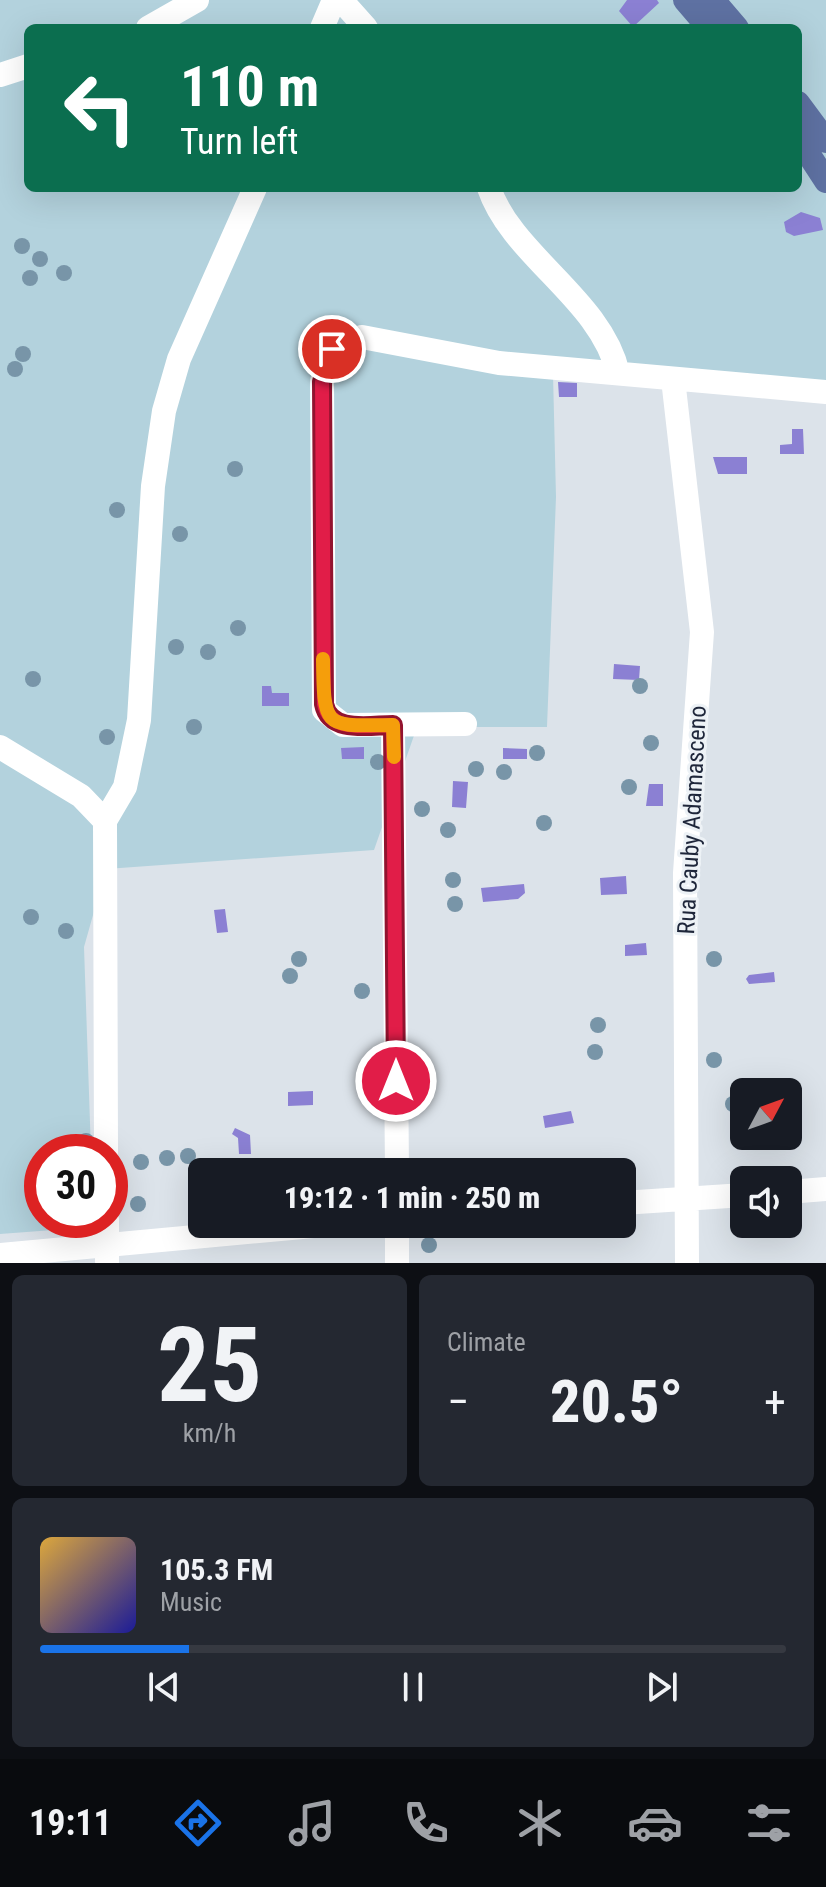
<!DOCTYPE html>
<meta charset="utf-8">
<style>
:root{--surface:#171b24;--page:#242831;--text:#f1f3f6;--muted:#9ea1a6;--line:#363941;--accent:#1a73e8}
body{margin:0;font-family:"Roboto Condensed",sans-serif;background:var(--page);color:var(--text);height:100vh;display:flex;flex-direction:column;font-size:30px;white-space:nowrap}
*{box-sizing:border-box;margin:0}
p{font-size:26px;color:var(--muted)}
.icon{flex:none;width:44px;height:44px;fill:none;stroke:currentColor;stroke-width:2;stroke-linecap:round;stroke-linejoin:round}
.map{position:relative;height:1263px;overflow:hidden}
.panel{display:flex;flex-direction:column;gap:12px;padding:12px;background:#0d0f14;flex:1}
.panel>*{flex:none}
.top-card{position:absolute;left:24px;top:24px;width:778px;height:168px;border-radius:12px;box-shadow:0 8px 32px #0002;background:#0b6e4f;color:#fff;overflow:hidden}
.needle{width:52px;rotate:49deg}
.controls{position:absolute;left:730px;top:1078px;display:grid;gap:16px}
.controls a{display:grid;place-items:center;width:72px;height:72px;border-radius:12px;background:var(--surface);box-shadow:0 8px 32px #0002;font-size:40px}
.speed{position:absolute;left:24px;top:1134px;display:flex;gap:16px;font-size:40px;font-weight:700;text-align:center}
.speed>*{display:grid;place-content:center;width:104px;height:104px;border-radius:50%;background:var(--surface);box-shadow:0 8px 32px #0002;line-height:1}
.speed .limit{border:12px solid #d22;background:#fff;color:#111}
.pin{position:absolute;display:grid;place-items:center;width:68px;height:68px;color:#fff;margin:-34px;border:4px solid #fff;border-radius:50%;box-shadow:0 2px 8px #0007}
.me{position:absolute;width:88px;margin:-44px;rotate:0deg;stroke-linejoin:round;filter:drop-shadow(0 0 6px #0008)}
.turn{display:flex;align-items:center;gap:28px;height:168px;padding:0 24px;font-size:36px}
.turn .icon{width:104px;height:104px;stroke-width:2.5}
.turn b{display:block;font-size:56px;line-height:68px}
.big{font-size:60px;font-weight:800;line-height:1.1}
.panel .tile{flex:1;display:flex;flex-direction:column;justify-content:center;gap:12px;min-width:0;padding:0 28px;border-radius:12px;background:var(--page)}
.panel .dial{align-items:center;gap:0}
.dial b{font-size:104px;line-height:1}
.song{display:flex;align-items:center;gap:24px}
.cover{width:96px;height:96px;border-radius:12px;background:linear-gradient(135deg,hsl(40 70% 55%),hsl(240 70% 35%))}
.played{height:8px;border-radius:4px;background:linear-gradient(90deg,var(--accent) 20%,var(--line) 20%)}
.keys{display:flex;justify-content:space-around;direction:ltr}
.heat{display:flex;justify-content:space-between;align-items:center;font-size:44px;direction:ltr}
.panel .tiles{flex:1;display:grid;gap:12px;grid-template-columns:1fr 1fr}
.tile:last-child{grid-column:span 2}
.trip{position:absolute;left:188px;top:1158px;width:448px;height:80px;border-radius:12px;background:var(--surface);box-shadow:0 8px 32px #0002;font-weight:800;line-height:80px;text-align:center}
.tabs{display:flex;height:128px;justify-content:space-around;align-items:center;background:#090b0e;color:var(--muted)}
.tabs .icon{width:56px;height:56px}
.tabs .on{color:var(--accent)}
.tabs b{font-size:36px;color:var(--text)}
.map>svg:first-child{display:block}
.green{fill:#b3d2dd;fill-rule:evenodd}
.water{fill:#8b80d3}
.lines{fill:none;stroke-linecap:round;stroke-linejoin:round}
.minor{stroke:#fff;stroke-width:24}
.major{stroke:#5e71a2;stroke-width:24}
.tree{fill:#7895a8}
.route-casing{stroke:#92132f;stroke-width:20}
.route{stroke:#e11d48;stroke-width:14}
.slow{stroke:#f59e0b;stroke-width:14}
.labels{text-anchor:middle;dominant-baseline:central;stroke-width:6;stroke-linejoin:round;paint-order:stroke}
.street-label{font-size:24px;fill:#1e263a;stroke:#edf2f6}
</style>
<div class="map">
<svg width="826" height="1263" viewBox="0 0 826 1263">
<rect width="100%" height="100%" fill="#dce3ea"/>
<!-- green -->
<path class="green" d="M 0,0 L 826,0 L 826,400 L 553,374 L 556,497 L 547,727 L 417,727 L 374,850 L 106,869 L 84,947 L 91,1152 L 42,1152 L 42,1220 L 93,1220 L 93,1227 L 0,1234 ZM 28,28 L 798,28 L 798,188 L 28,188 Z"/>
<!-- water -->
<path class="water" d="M 627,0 L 657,0 L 659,3 L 633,27 L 619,11 Z
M 801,212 L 820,218 L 823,230 L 794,236 L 786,232 L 784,222 Z
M 558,382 L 577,383 L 577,397 L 559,397 Z
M 792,429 L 803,429 L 804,454 L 780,454 L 780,445 L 792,444 Z
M 713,457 L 747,457 L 747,474 L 718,474 Z
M 614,664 L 640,666 L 639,680 L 613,679 Z
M 262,686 L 271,686 L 272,693 L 289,693 L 289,706 L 262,706 Z
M 364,747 L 364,759 L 342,759 L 341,748 Z
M 503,748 L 527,749 L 527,759 L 503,759 Z
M 453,781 L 468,782 L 466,808 L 452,807 Z
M 649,784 L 663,784 L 663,806 L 646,806 Z
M 626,876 L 627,894 L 601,895 L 600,878 Z
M 524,884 L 525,893 L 518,899 L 483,902 L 481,888 Z
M 225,909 L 228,932 L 217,933 L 214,910 Z
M 646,943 L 647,955 L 625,956 L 625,945 Z
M 774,972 L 775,982 L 749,984 L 746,979 L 749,975 Z
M 313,1091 L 313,1105 L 288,1106 L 288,1092 Z
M 571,1111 L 574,1123 L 545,1128 L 543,1116 Z
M 235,1128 L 250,1135 L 251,1154 L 239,1154 L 238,1138 L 232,1134 Z"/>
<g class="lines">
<!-- minor -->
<path class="minor" d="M 341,0 L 366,28
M 148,28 L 197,0
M 322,28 L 334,0
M 0,75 L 28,66
M 489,188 C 512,256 601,299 618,373
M 673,379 L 702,632 L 685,873 L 687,1263
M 465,724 L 343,725 L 324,710 L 322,382 C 327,355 334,343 362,337 L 499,363 L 826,392
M 393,725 L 397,1172
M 0,747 L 81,796 L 105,821
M 105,821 L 125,787 L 139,720 L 153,486 L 164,411 L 179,359 L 255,188
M 105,821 L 106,1152
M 788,1192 L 826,1189
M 622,1203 L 744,1195
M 107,1220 L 107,1261
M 0,1255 L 335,1224
M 397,1263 L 397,1224"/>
<!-- major -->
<path class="major" d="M 685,0 L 709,28
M 713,0 L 737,28
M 798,103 L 826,141
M 798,138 L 826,181"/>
</g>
<!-- trees -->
<g class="tree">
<circle cx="22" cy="246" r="8"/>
<circle cx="40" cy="259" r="8"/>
<circle cx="64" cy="273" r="8"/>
<circle cx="30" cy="278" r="8"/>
<circle cx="23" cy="354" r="8"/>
<circle cx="15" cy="369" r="8"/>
<circle cx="235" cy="469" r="8"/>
<circle cx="117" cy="510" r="8"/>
<circle cx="180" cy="534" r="8"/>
<circle cx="238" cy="628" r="8"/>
<circle cx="176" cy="647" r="8"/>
<circle cx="208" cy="652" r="8"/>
<circle cx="33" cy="679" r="8"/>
<circle cx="640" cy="686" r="8"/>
<circle cx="194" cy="727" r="8"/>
<circle cx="107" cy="737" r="8"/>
<circle cx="651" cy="743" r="8"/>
<circle cx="537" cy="753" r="8"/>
<circle cx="378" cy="762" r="8"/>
<circle cx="476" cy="769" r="8"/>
<circle cx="504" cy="772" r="8"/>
<circle cx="629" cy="787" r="8"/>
<circle cx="422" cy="809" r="8"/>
<circle cx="544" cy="823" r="8"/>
<circle cx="448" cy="830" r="8"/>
<circle cx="453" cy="880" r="8"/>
<circle cx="455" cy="904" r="8"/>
<circle cx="31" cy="917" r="8"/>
<circle cx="66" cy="931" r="8"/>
<circle cx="299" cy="959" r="8"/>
<circle cx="714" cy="959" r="8"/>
<circle cx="290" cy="976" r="8"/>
<circle cx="362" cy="991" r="8"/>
<circle cx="598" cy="1025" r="8"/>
<circle cx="595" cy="1052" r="8"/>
<circle cx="714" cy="1060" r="8"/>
<circle cx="733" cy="1104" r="8"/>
<circle cx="86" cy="1141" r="8"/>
<circle cx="188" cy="1156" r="8"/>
<circle cx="167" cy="1158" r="8"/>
<circle cx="141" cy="1162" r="8"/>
<circle cx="138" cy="1204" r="8"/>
<circle cx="429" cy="1245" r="8"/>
</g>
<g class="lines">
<defs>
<path id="route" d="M 332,349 L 322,382 L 324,704 C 330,734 370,725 393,725 L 396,1081"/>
</defs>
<!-- route casing -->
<use href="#route" class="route-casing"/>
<!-- route -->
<use href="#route" class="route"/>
<!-- slow -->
<path class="slow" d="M 323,659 C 324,730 324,726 393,725 L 394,757"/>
</g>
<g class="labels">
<!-- street labels -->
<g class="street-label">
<text transform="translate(692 820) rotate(-87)">Rua Cauby Adamasceno</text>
</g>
</g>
</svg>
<div class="controls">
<a><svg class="needle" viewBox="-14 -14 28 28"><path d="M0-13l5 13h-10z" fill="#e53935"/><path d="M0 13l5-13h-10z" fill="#9ea1a6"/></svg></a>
<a><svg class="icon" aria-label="sound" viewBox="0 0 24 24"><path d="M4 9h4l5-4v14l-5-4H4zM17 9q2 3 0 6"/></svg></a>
</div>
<div class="speed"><div class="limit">30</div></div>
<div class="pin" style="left:332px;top:349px;background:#d93025"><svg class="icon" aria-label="arrive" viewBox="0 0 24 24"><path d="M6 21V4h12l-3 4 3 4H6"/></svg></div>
<svg class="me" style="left:396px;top:1081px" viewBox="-20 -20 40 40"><circle r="17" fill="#e11d48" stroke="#fff" stroke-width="3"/><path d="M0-11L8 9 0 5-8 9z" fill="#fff"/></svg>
<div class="trip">19:12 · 1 min · 250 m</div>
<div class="top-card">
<div class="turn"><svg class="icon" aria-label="left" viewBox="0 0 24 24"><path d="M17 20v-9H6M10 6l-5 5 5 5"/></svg><div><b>110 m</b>Turn left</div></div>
</div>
</div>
<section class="panel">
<div class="tiles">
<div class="tile dial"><b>25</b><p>km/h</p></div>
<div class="tile"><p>Climate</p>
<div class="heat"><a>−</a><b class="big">20.5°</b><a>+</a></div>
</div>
<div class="tile">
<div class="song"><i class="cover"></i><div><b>105.3 FM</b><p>Music</p></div></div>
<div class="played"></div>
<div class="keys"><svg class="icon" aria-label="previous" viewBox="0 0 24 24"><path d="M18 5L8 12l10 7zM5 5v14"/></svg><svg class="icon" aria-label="pause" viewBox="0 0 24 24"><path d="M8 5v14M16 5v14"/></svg><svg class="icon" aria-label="next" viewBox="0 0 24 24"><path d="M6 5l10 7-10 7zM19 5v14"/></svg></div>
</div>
</div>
</section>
<nav class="tabs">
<b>19:11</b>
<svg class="icon on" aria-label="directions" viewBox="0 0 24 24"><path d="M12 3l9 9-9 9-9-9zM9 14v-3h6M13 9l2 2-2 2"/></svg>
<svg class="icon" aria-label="music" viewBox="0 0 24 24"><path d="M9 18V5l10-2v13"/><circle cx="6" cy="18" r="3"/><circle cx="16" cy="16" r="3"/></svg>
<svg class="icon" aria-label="phone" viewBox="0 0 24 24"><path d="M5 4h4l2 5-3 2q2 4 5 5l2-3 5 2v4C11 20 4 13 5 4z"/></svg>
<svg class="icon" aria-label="climate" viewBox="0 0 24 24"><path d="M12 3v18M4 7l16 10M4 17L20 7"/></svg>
<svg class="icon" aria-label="car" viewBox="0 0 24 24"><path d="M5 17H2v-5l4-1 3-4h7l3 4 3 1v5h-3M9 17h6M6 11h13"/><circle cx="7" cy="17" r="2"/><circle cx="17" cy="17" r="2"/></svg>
<svg class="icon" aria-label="filters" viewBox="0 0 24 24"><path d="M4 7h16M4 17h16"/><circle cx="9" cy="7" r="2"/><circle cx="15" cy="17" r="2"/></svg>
</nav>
